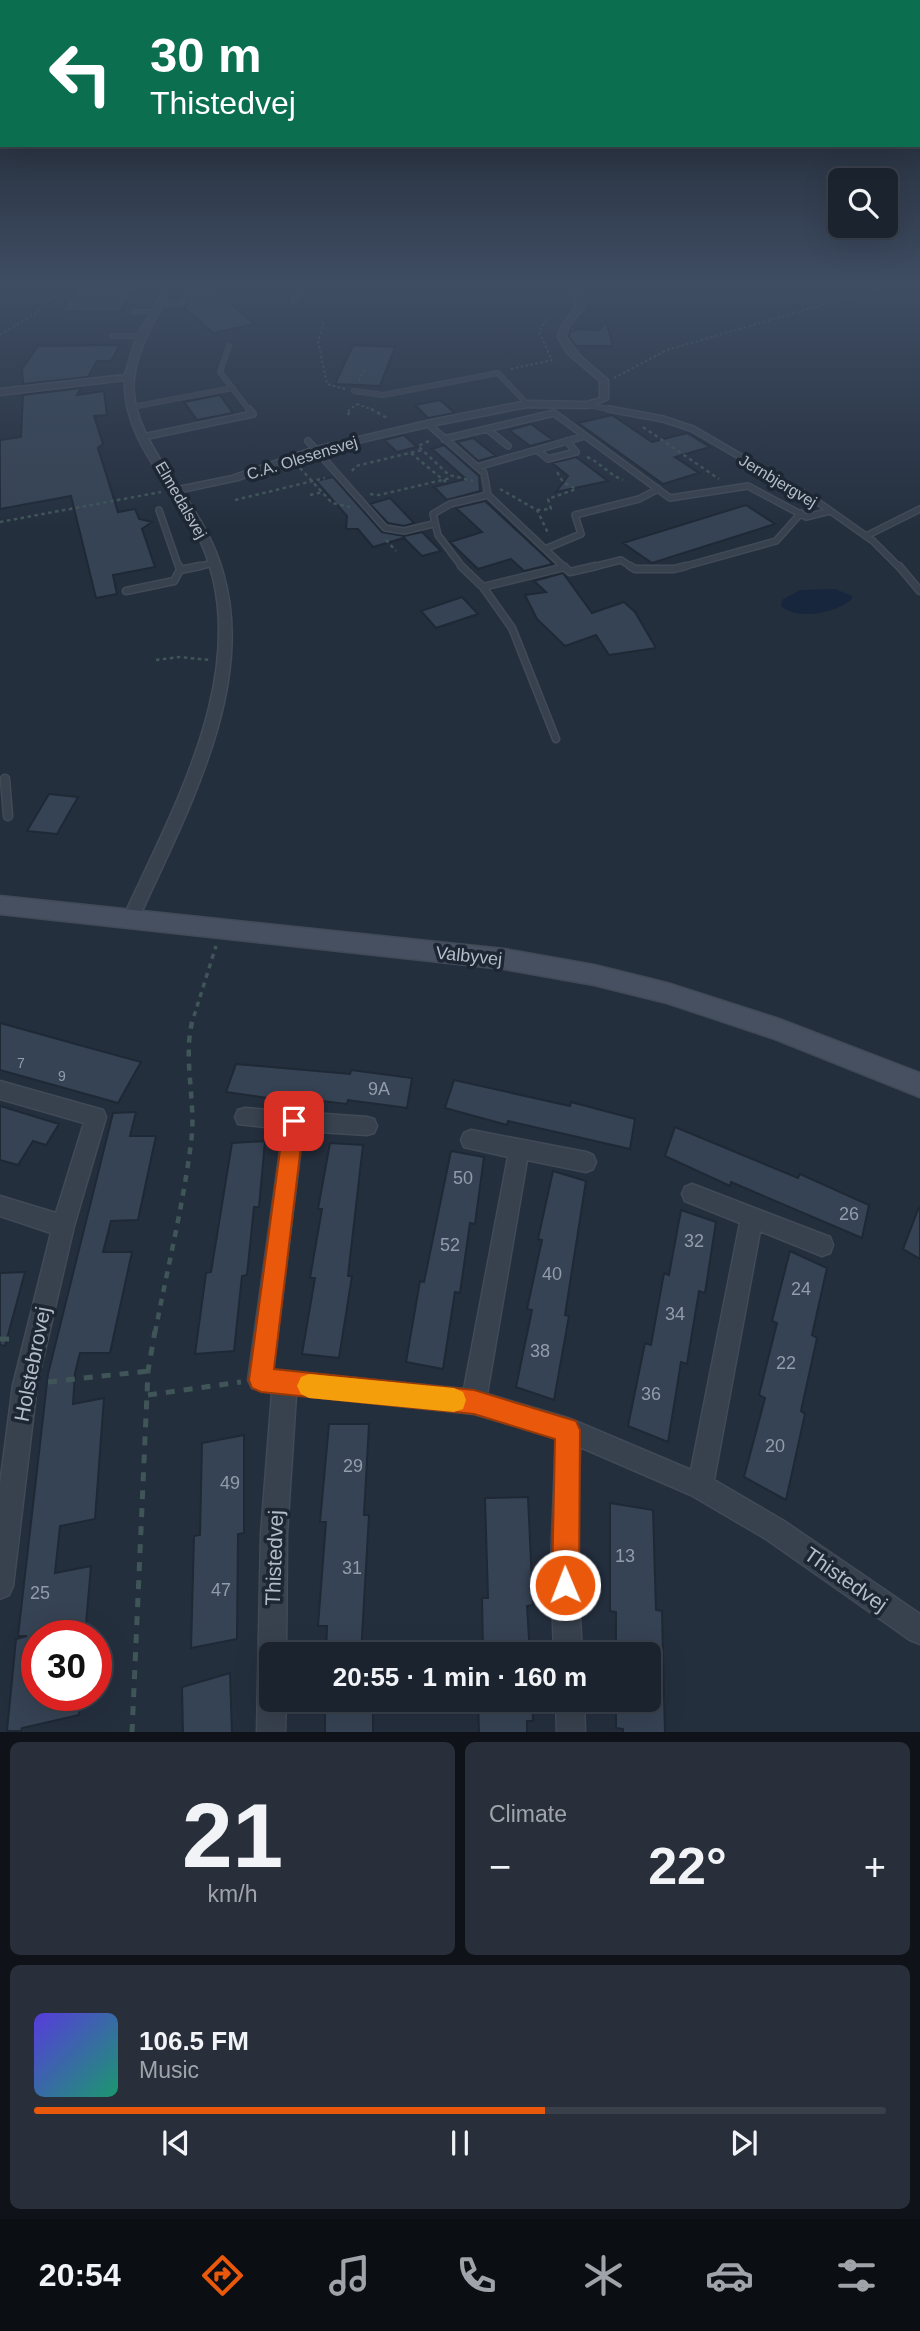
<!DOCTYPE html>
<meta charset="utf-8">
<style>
:root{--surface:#1b232e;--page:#282f3a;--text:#f1f3f6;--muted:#a0a4aa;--line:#39404a;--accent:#ea580c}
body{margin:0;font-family:Arial,sans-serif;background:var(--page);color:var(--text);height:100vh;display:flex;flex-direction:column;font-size:26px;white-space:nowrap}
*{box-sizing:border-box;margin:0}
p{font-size:23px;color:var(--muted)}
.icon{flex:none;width:38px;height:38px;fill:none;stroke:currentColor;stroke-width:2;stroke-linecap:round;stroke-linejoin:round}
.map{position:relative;height:1732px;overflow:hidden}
.details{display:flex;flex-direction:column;gap:10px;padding:10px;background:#0f1319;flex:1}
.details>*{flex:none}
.top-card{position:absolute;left:0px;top:0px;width:920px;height:147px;box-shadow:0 7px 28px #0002,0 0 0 2px var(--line);background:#0b6e4f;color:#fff;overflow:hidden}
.fabs{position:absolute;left:828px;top:168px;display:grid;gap:14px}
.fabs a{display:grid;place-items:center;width:70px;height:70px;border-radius:10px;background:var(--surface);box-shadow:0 7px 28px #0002,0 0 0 2px var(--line);font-size:35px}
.speed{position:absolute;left:21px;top:1620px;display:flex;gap:14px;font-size:35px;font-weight:700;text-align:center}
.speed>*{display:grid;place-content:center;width:91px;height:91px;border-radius:50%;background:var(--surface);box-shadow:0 7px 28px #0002,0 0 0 2px var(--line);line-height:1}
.speed .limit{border:10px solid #d22;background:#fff;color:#111}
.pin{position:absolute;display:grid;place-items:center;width:60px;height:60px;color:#fff;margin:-30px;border-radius:14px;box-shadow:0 4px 10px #0006}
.me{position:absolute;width:77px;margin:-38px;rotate:359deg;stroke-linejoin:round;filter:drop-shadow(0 0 5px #0008)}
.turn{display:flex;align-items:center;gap:24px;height:147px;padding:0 35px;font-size:32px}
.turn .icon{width:91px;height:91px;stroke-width:2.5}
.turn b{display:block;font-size:49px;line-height:60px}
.big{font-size:52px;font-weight:600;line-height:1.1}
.details .widget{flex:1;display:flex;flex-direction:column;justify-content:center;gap:10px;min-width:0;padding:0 24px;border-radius:10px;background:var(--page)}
.details .dial{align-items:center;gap:0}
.dial b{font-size:91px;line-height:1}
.song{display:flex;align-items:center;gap:21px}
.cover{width:84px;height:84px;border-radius:10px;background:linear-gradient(135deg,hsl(250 70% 55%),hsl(160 70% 35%))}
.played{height:7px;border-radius:4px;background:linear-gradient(90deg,var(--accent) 60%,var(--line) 60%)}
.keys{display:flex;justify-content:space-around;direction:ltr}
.heat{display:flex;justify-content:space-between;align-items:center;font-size:38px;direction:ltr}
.details .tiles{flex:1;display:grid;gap:10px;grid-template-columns:1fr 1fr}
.widget:last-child{grid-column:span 2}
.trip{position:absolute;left:259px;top:1642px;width:402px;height:70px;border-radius:10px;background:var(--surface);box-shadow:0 7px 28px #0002,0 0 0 2px var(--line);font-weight:600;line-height:70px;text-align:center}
.tab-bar{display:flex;height:112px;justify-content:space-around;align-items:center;background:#0b0e12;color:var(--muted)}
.tab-bar .icon{width:49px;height:49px}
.tab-bar .active{color:var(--accent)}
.tab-bar b{font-size:32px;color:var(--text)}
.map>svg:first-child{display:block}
.water{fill:#17263c}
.building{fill:#364354;stroke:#1f2835;stroke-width:2}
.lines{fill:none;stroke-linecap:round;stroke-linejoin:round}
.lane-far3-casing{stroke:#414a57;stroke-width:6}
.lane-far2-casing{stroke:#414a57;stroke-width:8}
.lane-far1-casing{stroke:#414a57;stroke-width:9}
.lane-casing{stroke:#414a57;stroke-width:11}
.street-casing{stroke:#414a57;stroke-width:3}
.secondary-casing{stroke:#414a57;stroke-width:3}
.path-far4{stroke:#3f5557;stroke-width:2;stroke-dasharray:2.5 2.5;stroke-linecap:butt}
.path-far3{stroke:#3f5557;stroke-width:2.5;stroke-dasharray:3.5 3.5;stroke-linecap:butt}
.path-far2{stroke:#3f5557;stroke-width:3.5;stroke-dasharray:5 5;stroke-linecap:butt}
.path-far1{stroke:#3f5557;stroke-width:4.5;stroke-dasharray:7 7;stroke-linecap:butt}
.path{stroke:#3f5557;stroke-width:5;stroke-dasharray:9 9;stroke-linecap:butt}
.lane-far3{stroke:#38414e;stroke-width:4.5}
.lane-far2{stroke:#38414e;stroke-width:5}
.lane-far1{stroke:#38414e;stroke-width:6}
.lane{stroke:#38414e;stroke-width:8}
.street{fill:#38414e;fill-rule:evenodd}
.secondary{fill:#465061;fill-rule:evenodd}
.route{fill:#ea580c;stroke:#983908;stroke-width:2}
.slow{fill:#f59e0b}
.labels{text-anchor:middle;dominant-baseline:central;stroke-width:7;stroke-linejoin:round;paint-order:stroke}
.number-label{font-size:14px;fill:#929caa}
.far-street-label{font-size:16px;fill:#b4bcc9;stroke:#1d2633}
.street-label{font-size:18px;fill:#b4bcc9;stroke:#1d2633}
.near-number-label{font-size:18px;fill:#929caa}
.near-street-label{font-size:21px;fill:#b4bcc9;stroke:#1d2633}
</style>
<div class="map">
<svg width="920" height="1733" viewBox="0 0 920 1733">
<rect width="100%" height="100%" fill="#242f3e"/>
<!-- water -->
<path class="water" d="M 835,589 L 852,596 L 851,600 C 835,613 798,621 781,606 L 782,600 L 800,590 Z"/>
<!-- building -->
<path class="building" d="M 79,286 L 136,286 L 120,312 L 61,311 Z
M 195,286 L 208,286 L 255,324 L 213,333 L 185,308 Z
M 606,321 L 613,346 L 576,346 L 569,336 L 570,332 L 579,329 L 599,330 Z
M 120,345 L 111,361 L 97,361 L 88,377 L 23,384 L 22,369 L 38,346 Z
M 353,345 L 395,347 L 380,386 L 335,384 Z
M 81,388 L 77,395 L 104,391 L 107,415 L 94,416 L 103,444 L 98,448 L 118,512 L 135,509 L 139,519 L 152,522 L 142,529 L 155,567 L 113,575 L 117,594 L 96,598 L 71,496 L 0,509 L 0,440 L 21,437 L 23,395 Z
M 220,395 L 233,413 L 197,420 L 184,402 Z
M 440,400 L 455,413 L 428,418 L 415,405 Z
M 612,415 L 652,442 L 687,433 L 710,447 L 675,457 L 699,473 L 663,484 L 578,423 Z
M 531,424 L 553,440 L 530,446 L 509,430 Z
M 404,435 L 417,447 L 397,452 L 384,440 Z
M 473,438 L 496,456 L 478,461 L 457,442 Z
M 444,445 L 479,476 L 480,491 L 447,500 L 434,487 L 466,479 L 432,449 Z
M 576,457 L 608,481 L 556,492 L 568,476 L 552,463 Z
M 333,477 L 382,532 L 404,536 L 422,532 L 441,551 L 422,556 L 404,538 L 373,547 L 358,529 L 346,529 L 347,516 L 316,481 Z
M 390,498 L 414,523 L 404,526 L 388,523 L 370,504 Z
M 485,501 L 525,538 L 553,564 L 524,571 L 511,559 L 478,569 L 450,542 L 482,532 L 456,508 Z
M 746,505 L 775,524 L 652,563 L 623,543 Z
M 563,573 L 592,613 L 624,602 L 635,612 L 656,648 L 609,655 L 596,635 L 565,646 L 537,619 L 525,595 L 546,592 L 534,581 Z
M 462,597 L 478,614 L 436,628 L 421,611 Z
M 49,794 L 78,797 L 57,834 L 27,831 Z
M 0,1023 L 72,1043 L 141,1062 L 118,1103 L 0,1070 Z
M 236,1064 L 350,1074 L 351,1070 L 412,1078 L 407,1108 L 348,1100 L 347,1104 L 289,1097 L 288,1101 L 226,1092 Z
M 454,1080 L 570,1106 L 571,1102 L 635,1119 L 630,1149 L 508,1121 L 507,1125 L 445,1108 Z
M 0,1106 L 59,1124 L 46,1145 L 33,1141 L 18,1165 L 0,1160 Z
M 136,1112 L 130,1136 L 156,1136 L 138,1220 L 111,1221 L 103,1252 L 132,1252 L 110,1353 L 80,1353 L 75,1373 L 73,1404 L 104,1398 L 95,1519 L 60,1526 L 55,1573 L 91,1566 L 85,1636 L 32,1636 L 27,1685 L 37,1683 L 37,1696 L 80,1696 L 79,1715 L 22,1728 L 21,1731 L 7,1731 L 16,1639 L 27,1636 L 18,1636 L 48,1374 L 113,1113 Z
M 675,1127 L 798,1178 L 800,1174 L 869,1205 L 862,1238 L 731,1182 L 730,1186 L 665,1156 Z
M 265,1141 L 259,1207 L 254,1207 L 247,1275 L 242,1276 L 234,1351 L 195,1354 L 206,1273 L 211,1272 L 232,1143 Z
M 330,1143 L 363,1145 L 348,1276 L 352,1276 L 339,1358 L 302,1354 L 315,1278 L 310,1278 L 322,1209 L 318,1209 Z
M 451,1151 L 484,1157 L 475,1224 L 470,1223 L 460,1293 L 455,1292 L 443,1369 L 406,1362 L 420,1281 L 424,1282 Z
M 553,1171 L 586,1181 L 565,1315 L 569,1316 L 554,1400 L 516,1387 L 532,1310 L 527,1309 L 542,1240 L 538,1239 Z
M 919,1207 L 920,1207 L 920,1259 L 903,1249 Z
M 681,1210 L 716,1222 L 705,1293 L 699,1291 L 687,1364 L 681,1362 L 668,1442 L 628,1426 L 645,1343 L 651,1345 L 664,1273 L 669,1275 Z
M 790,1251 L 827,1268 L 812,1335 L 817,1338 L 801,1411 L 805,1414 L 786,1500 L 744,1477 L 765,1398 L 759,1395 L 777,1323 L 772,1321 Z
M 25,1272 L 5,1346 L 0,1345 L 0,1273 Z
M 329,1424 L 369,1424 L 364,1515 L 369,1515 L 361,1654 L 326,1654 L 327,1626 L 318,1626 L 326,1522 L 320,1522 Z
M 244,1435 L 244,1533 L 238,1534 L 237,1639 L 191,1648 L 194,1536 L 200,1535 L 202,1443 Z
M 528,1497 L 533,1605 L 527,1606 L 530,1654 L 483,1654 L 482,1598 L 488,1598 L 485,1498 Z
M 610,1503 L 653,1510 L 656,1610 L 662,1611 L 663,1654 L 616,1654 L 616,1612 L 610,1611 Z
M 649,1656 L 663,1656 L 665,1733 L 623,1733 L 623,1729 L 616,1728 L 616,1699 L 649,1699 Z
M 230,1673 L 232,1733 L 183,1733 L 182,1687 Z
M 325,1699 L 373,1699 L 373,1733 L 325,1733 Z
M 478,1699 L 532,1699 L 533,1721 L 527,1721 L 527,1733 L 479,1733 Z"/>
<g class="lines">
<defs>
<path id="lane-far3" d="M 293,301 L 302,286
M 159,305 L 182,303 L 190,286
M 134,312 L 155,312
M 112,336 L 142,336
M 229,346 L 220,372 L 250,411
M 354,391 L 383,395 L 498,373 L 527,404
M 588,405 L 619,411
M 132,407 L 233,388"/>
<path id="lane-far2" d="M 609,409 L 663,419 L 693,429 L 815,500 L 873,541 L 900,568
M 428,424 L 484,473 L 488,495 L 565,568
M 487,429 L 508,446
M 143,437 L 253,414 L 249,409
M 444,439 L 554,413 L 670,498 L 748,486 L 806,517 L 830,511
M 308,441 L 385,528 L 404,531 L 433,524
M 537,450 L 548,459 L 576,452 L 567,441
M 477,467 L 585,436
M 159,510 L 179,568
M 868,535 L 920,509
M 545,549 L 581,534 L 575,515 L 639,499 L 658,489
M 192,568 L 214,563
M 463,568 L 438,535 L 433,514 L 450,504 L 488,495
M 589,568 L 621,560 L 633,568
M 679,568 L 776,541 L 801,513"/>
<path id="lane-far1" d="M 179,566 L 180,570 L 200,566
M 461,566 L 483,587 L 565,567
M 563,566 L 570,572 L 596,566
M 630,566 L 635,569 L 674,569 L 686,566
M 899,566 L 920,591
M 483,587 L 512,628 L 556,739
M 126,591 L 174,581 L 180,570"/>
<path id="lane" d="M 5,779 L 8,816"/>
<path id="street" d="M 166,286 L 173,286 C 121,378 118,398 178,487 L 232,476 L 312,448 L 431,420 L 527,401 L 587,402 L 600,398 L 600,381 L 567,353 L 558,337 L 561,327 L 576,307 L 570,286 L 577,286 L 584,307 L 568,327 L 566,337 L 580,356 L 608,380 L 608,399 L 588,408 L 527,407 L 431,426 L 318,452 L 238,480 L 182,492 C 199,517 215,543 223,573 C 257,688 184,817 138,920 L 136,925 L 124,925 L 122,920 C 174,806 261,657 196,532 C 171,484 122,438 125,380 L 0,395 L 0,389 L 125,375 L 136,338 Z
M 0,1081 L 96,1108 L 103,1110 L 106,1117 L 74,1226 L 37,1385 L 13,1586 L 9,1595 L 0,1599 L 0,1485 L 13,1385 L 51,1233 L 0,1216 L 0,1196 L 56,1213 L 84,1123 L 0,1099 Z
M 245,1108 L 367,1117 L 374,1119 L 377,1126 L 374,1133 L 367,1135 L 303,1131 L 273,1370 L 464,1389 L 508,1157 L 464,1147 L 461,1140 L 464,1133 L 471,1130 L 586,1152 L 593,1155 L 596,1162 L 593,1169 L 586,1172 L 527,1160 L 487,1394 L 568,1418 L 691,1470 L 740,1223 L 685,1201 L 682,1194 L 685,1187 L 692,1184 L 830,1237 L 833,1245 L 830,1253 L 822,1256 L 760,1231 L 714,1480 L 784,1521 L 920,1614 L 920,1644 L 910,1640 L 766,1539 L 691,1495 L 580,1447 L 577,1562 L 582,1654 L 554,1654 L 551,1562 L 556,1438 L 474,1414 L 296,1395 L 287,1534 L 286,1654 L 271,1654 L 271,1699 L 286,1699 L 285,1733 L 257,1733 L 261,1534 L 272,1393 L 252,1388 L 248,1380 L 283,1129 L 238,1124 L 235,1117 L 238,1110 Z
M 556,1699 L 584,1699 L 585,1733 L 557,1733 Z"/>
<path id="secondary" d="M 0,896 L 504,949 L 594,965 L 667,983 L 779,1019 L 920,1073 L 920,1097 L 775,1039 L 667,1003 L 594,985 L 504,969 L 0,914 Z"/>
</defs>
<!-- lane-far3 casing -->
<use href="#lane-far3" class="lane-far3-casing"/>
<!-- lane-far2 casing -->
<use href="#lane-far2" class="lane-far2-casing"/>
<!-- lane-far1 casing -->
<use href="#lane-far1" class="lane-far1-casing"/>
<!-- lane casing -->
<use href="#lane" class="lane-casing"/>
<!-- street casing -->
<use href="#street" class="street-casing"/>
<!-- secondary casing -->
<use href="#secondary" class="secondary-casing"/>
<!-- path-far4 -->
<path class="path-far4" d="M 324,322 L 318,341 L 327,384 L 345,389
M 0,335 L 37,312 L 65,286
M 511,369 L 552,360 L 539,332 L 548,317
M 614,378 L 667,350 L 887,286
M 359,381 L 364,370
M 357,404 L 376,411
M 348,411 L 357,404"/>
<!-- path-far3 -->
<path class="path-far3" d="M 371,409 L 389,419
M 348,415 L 351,409
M 643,427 L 719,479
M 429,441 L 418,446 L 449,475 L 473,481
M 411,453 L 447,483
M 587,457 C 601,463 608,474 623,480
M 300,468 L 332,503 L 350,507
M 352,471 L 356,466 L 422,450
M 500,489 L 537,510 L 549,535
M 370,494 L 379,495 L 451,478
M 310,495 L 323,492
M 235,500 L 325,478
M 537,510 L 551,509 L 548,499 L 576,489 L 563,482 L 556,470
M 0,522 L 161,492
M 386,540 L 396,551
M 156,660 L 179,657 L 210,660"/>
<!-- path-far2 -->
<path class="path-far2" d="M 194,1016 L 216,946"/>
<!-- path-far1 -->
<path class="path-far1" d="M 155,1333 C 167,1270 183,1206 191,1143 C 197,1100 181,1056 194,1015"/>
<!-- path -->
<path class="path" d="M 0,1339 L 15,1339
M 48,1382 L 148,1371
M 148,1395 L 241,1382
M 132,1733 L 148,1371 L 155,1331"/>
<!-- lane-far3 -->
<use href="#lane-far3" class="lane-far3"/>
<!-- lane-far2 -->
<use href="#lane-far2" class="lane-far2"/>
<!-- lane-far1 -->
<use href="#lane-far1" class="lane-far1"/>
<!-- lane -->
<use href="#lane" class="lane"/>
<!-- street -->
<use href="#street" class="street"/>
<!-- secondary -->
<use href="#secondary" class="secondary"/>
</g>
<!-- sky -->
<linearGradient id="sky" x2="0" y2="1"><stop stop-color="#141a22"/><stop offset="0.54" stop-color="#3f4d63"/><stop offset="1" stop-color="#3f4d63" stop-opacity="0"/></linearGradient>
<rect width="920" height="528" fill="url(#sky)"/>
<!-- route -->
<path class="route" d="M 294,1111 L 301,1114 L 304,1121 L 274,1369 L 474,1390 L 576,1421 L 580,1430 L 579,1585 L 575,1594 L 565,1598 L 556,1594 L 552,1585 L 555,1439 L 474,1414 L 261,1392 L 252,1388 L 249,1380 L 284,1121 L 287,1114 Z"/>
<!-- slow -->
<path class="slow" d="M 309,1374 L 454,1388 L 463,1392 L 466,1400 L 463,1409 L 454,1412 L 309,1398 L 301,1394 L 297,1386 L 301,1377 Z"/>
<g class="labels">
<!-- number labels -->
<g class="number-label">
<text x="21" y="1063">7</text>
<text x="62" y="1076">9</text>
</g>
<!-- far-street labels -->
<g class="far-street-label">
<text transform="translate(302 458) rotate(-17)">C.A. Olesensvej</text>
<text transform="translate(778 481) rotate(31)">Jernbjergvej</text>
<text transform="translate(181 500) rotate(60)">Elmedalsvej</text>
</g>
<!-- street labels -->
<g class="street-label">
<text transform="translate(469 956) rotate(6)">Valbyvej</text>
</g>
<!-- near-number labels -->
<g class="near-number-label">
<text x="379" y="1089">9A</text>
<text x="463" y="1178">50</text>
<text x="849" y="1214">26</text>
<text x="694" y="1241">32</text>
<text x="450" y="1245">52</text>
<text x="552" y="1274">40</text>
<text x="801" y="1289">24</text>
<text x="675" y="1314">34</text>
<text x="540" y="1351">38</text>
<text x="786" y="1363">22</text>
<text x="651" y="1394">36</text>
<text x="775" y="1446">20</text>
<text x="353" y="1466">29</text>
<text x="230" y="1483">49</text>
<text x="625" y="1556">13</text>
<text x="352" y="1568">31</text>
<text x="221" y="1590">47</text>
<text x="40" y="1593">25</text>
</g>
<!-- near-street labels -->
<g class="near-street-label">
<text transform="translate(32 1364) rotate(-79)">Holstebrovej</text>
<text transform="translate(274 1558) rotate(-88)">Thistedvej</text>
<text transform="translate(846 1579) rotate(35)">Thistedvej</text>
</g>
</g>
</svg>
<div class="fabs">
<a><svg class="icon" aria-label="search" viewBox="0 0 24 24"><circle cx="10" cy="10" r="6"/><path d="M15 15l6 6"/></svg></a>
</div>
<div class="speed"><div class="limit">30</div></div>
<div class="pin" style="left:294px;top:1121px;background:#d93025"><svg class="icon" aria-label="arrive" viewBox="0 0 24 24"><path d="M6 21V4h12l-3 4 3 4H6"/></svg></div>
<svg class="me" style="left:565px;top:1585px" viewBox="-20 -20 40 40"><circle r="17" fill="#ea580c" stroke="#fff" stroke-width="3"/><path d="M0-11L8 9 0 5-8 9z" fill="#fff"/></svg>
<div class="trip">20:55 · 1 min · 160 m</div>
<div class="top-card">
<div class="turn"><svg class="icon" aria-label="left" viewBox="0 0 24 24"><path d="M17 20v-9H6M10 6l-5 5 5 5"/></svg><div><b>30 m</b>Thistedvej</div></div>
</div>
</div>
<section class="details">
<div class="tiles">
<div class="widget dial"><b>21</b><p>km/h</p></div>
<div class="widget"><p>Climate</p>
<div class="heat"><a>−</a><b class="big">22°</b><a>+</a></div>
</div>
<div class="widget">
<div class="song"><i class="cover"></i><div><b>106.5 FM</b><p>Music</p></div></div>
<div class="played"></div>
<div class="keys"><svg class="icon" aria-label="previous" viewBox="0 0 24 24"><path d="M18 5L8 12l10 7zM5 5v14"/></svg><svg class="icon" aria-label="pause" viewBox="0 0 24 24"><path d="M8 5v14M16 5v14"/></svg><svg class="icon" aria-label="next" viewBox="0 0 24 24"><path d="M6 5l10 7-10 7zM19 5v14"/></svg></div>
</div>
</div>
</section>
<nav class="tab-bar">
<b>20:54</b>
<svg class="icon active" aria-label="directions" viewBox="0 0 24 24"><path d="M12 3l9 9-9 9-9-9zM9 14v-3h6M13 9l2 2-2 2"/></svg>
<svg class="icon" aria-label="music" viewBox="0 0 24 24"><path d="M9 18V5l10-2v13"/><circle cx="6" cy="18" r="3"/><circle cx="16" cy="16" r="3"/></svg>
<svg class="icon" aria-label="phone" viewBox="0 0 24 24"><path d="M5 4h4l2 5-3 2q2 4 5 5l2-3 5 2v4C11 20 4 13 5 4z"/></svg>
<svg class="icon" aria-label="climate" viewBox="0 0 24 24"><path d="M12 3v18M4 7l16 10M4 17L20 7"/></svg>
<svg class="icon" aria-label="car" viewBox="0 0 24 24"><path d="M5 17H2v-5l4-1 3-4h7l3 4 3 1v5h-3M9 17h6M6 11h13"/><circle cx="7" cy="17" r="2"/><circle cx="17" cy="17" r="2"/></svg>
<svg class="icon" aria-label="filters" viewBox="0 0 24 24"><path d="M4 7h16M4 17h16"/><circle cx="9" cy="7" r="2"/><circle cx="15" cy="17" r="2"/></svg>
</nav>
